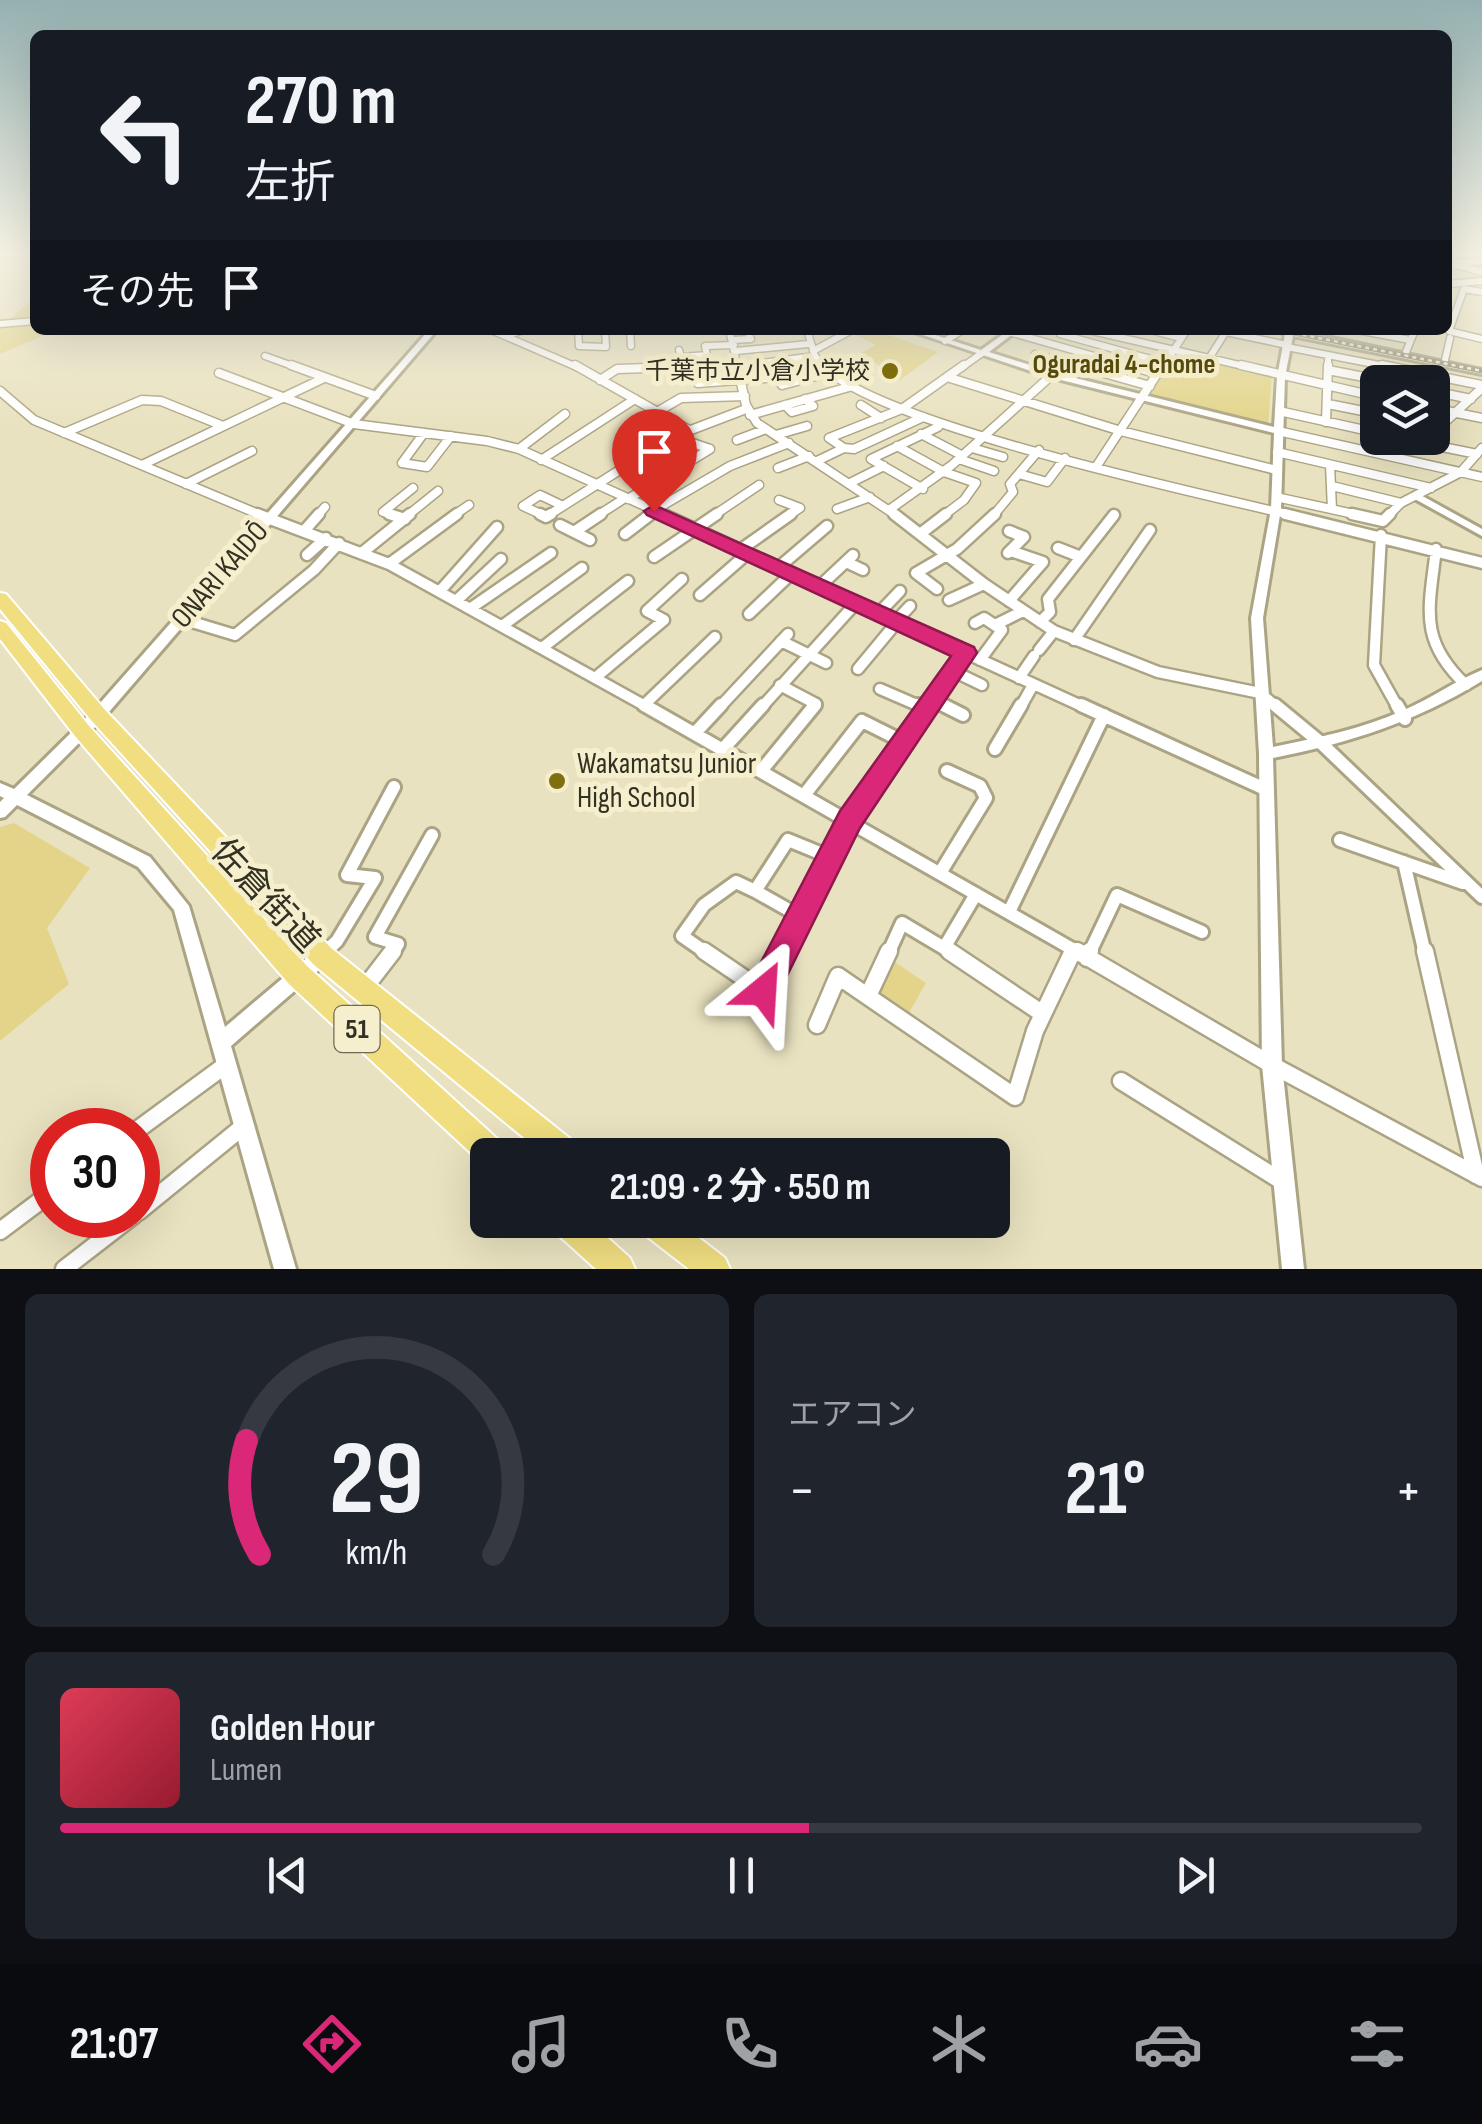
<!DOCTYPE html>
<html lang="ja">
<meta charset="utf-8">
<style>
:root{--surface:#171b24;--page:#20242c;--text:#f1f3f6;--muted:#9ea1a6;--line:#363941;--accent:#db2777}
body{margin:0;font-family:"Sofia Sans Condensed","Noto Sans JP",sans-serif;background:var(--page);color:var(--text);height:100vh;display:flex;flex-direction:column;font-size:38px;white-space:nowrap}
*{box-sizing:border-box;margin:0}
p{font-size:32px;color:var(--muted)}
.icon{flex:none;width:55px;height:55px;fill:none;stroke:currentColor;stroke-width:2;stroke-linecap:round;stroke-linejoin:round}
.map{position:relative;height:1269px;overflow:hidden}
.sheet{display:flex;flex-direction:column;gap:25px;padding:25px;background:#0d0f14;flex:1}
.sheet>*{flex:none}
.guide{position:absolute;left:30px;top:30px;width:1422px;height:305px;border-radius:15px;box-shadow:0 10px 40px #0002;background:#171b24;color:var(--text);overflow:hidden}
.controls{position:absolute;left:1360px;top:365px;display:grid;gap:20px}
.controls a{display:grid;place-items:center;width:90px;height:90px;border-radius:15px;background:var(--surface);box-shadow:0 10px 40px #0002;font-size:50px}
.speed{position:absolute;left:30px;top:1108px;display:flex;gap:20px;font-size:50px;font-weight:700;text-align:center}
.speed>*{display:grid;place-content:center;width:130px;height:130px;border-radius:50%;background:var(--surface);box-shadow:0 10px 40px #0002;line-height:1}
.speed .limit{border:15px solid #d22;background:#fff;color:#111}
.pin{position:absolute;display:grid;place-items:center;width:85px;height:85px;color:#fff;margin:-102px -42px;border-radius:50% 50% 50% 0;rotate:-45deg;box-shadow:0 0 10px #0007}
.pin .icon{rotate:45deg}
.me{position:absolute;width:110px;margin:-55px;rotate:27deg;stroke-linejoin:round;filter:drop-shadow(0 0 8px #0008)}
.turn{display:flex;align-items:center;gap:35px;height:210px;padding:0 50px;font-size:45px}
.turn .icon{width:130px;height:130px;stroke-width:2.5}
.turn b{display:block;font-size:70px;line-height:85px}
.then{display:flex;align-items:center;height:95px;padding:0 50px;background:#0003;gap:20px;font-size:38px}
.big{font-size:75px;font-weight:700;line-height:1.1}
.sheet .tile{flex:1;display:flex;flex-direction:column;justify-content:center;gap:15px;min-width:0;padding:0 35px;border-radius:15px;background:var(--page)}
.sheet .dial{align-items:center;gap:0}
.dial svg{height:260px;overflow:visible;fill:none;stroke:var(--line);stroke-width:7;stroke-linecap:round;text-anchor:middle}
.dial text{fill:var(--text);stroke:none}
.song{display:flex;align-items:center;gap:30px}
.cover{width:120px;height:120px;border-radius:15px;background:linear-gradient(135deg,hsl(350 70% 55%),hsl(350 70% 35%))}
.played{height:10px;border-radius:5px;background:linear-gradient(90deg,var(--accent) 55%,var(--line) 55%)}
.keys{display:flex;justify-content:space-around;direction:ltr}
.heat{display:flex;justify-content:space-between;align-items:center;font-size:55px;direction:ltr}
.sheet .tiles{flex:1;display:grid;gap:25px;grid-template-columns:1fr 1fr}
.tile:last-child{grid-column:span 2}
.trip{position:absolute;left:470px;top:1138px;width:540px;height:100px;border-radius:15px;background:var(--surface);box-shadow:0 10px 40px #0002;font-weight:700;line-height:100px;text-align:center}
.menu{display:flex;height:160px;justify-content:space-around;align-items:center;background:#090b0e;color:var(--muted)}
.menu .icon{width:70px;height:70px}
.menu .current{color:var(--accent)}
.menu b{font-size:45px;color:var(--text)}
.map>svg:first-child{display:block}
.green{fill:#e3d489}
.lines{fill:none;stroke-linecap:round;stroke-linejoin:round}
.minor-far4-casing{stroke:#aba484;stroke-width:9}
.minor-far3-casing{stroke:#aba484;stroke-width:11}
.minor-far2-casing{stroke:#aba484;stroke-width:15}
.minor-far1-casing{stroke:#aba484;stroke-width:18}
.minor-casing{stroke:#aba484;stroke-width:21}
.tertiary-casing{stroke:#aba484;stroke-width:6}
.trunk-casing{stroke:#fff;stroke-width:4}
.minor-far4{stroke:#fff;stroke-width:6}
.minor-far3{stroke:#fff;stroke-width:8}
.minor-far2{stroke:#fff;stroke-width:10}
.minor-far1{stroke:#fff;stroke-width:12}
.minor{stroke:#fff;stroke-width:16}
.tertiary{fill:#fff;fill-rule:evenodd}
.trunk{fill:#f0de80;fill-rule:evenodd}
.rail-casing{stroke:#938f77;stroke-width:5}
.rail{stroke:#f6efcd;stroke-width:2.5;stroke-dasharray:4;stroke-linecap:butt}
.route{fill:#db2777;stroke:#8e194d;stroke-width:2.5}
.poi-dot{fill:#806f0e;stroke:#f6efcd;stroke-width:4}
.labels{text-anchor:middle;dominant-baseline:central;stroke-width:10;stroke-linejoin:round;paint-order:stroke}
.far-poi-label{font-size:25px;fill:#333124;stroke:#f6efcd;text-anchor:end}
.far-neighbourhood-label{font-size:28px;font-weight:bold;fill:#574c0c;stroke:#f6efcd}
.shield{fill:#f6efcd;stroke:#6e6a57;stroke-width:2.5}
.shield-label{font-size:28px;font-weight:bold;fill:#333124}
.street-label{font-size:30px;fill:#333124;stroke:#f6efcd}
.poi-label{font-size:30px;fill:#333124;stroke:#f6efcd;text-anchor:start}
.near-street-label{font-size:35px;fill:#333124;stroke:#f6efcd}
</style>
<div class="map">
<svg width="1482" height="1269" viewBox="0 0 1482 1269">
<rect width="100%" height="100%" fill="#e9e2c0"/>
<!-- green -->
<path class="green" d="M 35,297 L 35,330 L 57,330 L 0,354 L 0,320 L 11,318 Z
M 869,330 L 874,330 L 938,352 L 900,380 L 861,353 L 876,345 L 856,335 Z
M 1175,354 L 1272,376 L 1268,426 L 1145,398 Z
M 14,823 L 90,868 L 47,928 L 69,984 L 0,1041 L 0,827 Z
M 892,960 L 926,983 L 907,1016 L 879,997 L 877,990 Z"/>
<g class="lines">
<defs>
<path id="minor-far4" d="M 1448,263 L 1482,272
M 1458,263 L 1482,261
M 1448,284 L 1482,281
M 1482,292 L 1464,289 L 1449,331 L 1482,339
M 0,324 L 35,321
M 491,330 L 579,368
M 578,330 L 579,346 L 606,347 L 605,330
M 630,330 L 631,346
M 729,330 L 738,368
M 807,330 L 815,356 L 825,368
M 1002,330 L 1136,368
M 1088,330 L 1252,368
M 1150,330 L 1181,338
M 1357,330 L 1410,340
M 1226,332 L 1287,345
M 1060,334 L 1165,363
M 507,336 L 523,330
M 733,340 L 751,339 L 747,330
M 945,341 L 963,330
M 1287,347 L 1394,368
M 679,350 L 681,357 L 707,355 L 705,346 L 734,345
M 736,351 L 808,344
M 813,351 L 852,330
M 1406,352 L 1415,330
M 1035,354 L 1085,368
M 265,356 L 298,368
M 1208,360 L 1227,330
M 1445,360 L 1450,338
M 661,368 L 740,366 L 815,356
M 961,368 L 982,353
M 1162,368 L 1187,330
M 1328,368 L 1328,355"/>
<path id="minor-far3" d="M 291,365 L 376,396
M 575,365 L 689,430
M 737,365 L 746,405 L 757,423 L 897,516
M 823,365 C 871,423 1207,495 1295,516
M 1076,365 L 1150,386
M 1128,365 L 1158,374
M 1241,365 L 1378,397
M 1382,365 L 1482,385
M 1328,370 L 1390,382
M 219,373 L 354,424 L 487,441 L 519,449 L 667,516
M 947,377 L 1121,431 L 1276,470
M 600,380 L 617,369 L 744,365
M 698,383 L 777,377 L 782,385 L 827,373
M 0,391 L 34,420 L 263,516
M 1432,391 L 1471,399
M 1328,404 L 1378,414
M 785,405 L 792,412 L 813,406 L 805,399
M 861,405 L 881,418
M 1432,408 L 1482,418
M 1279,411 L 1378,433
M 657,412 L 681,398 L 745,396
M 750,415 L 849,387
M 1326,422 L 1328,365
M 1278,431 L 1482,477
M 64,433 L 142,400 L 161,401 L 223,426
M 424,433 L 402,463 L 427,467 L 451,436
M 921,434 L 963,456
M 1432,434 L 1482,388
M 776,435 L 807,426
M 675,437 L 710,449
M 1398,438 L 1477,454
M 737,440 L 766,429
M 897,446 L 944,472 L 976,483 L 964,500 L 943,516
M 844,448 L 854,449 L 923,417
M 972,448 L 1003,457
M 519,449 L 565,414
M 1277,452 L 1431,488
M 959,459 L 994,471
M 541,460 L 635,399
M 817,461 L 844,448 L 829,438 L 902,409 L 964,365
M 142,465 L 324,378
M 1330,465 L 1332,509
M 1096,467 L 1163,365
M 778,468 L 809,456
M 1019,474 L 1047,482 L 1065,458
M 850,483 L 884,466
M 186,484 L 252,451
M 1332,486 L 1401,503
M 923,489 L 871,459 L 938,427
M 1276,497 L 1363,516
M 628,499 L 710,449
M 779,500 L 800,508 L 788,516
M 563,506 L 670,438 L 746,409
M 837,509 L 870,497
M 889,510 L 952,465 L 1052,375
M 653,511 L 730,466 L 789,443
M 317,516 L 325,507
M 397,516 L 383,512 L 413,488
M 407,516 L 438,491
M 453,516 L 469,505
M 545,516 L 523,506 L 540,495 L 563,506
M 547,516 L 563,506
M 597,516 L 625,498
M 648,516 L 655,511
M 713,516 L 759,485
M 993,516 L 1013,492 L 1010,484 L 1039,450
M 1388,516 L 1401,503 L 1461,472 L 1482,448"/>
<path id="minor-far2" d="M 257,514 L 389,564 L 649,708
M 389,514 L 405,519
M 540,514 L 546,517 L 551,514
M 662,514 L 1086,708
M 894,514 L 984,584 L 1054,631 L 1158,672 L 1260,693 L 1278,708
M 1285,514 L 1482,563
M 1352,514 L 1383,521 L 1390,514
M 560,525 L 590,540
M 304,531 L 319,514
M 574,532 L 601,514
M 625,534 L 651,514
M 920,534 L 946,514
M 1381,535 L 1374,665 L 1398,708
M 1058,548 L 1081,557
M 1436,549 C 1429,609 1418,640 1466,685
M 740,550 L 791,514
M 363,552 L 410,514
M 1008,553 L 1024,537 L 1009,531
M 307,555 L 326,538
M 654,557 L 717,514
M 846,562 L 863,570
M 389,564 L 457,514
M 779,567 L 827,526
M 820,586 L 853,555
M 937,589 L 916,573 L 957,549 L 995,514
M 440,591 L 497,527
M 700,595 L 748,553
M 457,600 L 501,559
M 949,600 L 984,584
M 1009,601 L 1043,562 L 1011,551
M 471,608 L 551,553
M 879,613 L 900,591
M 749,614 L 792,573
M 182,619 L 235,635 L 314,570 L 339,543
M 896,621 L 910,606
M 1040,622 L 1050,612 L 1048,599 L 1114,515
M 975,623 L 984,618 L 1002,630 L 980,660
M 995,625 L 1023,611
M 502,626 L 582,568
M 1074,640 L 1150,530
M 781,641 L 826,663
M 542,648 L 628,581
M 1039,650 L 1054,631
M 858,669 L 897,622
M 953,671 L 982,685
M 595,678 L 664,620 L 647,611 L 682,579
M 1019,678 L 1034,656
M 780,685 L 816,704 L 813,708
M 880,689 L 924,708
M 933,700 L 948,708
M 644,705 L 715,637
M 719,708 L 788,634
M 761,708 L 856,603
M 928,708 L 966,653
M 1020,708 L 1033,685"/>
<path id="minor-far1" d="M 644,705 L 1081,954
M 918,705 L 927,709
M 943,705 L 963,715
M 1081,705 L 1265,789
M 1275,705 L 1321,743 L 1482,897
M 1397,705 L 1405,719
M 695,733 L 721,705
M 723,749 L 763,705
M 995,749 L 1021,705
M 761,771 L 815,705
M 805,794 L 862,721 L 904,742
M 1340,840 L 1463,883
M 1404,862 L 1425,954
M 940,873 L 986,798 L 980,786 L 947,771
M 755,891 L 801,917 L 850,819 L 930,705
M 1009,912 L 1104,715
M 944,948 L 952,954
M 323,954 L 337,941 L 375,878 L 347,875 L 394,787
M 392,954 L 398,944 L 375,937 L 432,835
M 708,954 L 682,936 L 704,905 L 736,882 L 755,891 L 788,840 L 832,858
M 782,954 L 801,917
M 888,954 L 902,923 L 944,948 L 976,894
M 1072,954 L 1074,950
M 1089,954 L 1117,895 L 1202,932"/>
<path id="minor" d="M 704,951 L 763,991 L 783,951
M 949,951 L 1043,1014
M 1077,951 L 1272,1065 L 1482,1178
M 1425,951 L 1476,1175
M 322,955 L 326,951
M 1087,958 L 1090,951
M 363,990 L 393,951
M 868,996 L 889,951
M 817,1025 L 838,976 L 1015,1097 L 1035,1031 L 1073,951
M 1121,1081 L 1283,1182
M 137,1130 L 227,1064
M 138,1212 L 245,1125
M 0,1231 L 52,1192
M 64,1269 L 134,1215"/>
<path id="tertiary" d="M 429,330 L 437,330 L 103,719 L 27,795 L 150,857 L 189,906 L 225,1027 L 316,950 L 322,948 L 328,950 L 331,956 L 328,962 L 231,1046 L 296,1269 L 274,1269 L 174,910 L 138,867 L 17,805 L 5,817 L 0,818 L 0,802 L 4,798 L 0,796 L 0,783 L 14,789 L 93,711 Z
M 908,330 L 920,330 L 981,350 L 1009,330 L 1018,330 L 989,352 L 1055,373 L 1274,427 L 1277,377 L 1285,334 L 1273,330 L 1294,330 L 1482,370 L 1482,374 L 1293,336 L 1285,377 L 1281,509 L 1263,618 L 1273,747 C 1317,738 1362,729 1404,710 C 1430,699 1455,681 1482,670 L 1482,681 C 1415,722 1350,743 1273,758 L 1282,1065 L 1304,1269 L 1282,1269 L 1262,1065 L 1259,754 L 1251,618 L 1271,509 L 1274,433 L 1049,377 Z
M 1417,493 L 1482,529 L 1482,536 L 1413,498 L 1413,494 Z"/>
<path id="trunk" d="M 0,593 L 6,594 L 105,710 L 331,948 L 578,1145 L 583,1155 L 545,1155 L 313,964 L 91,720 L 0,609 Z
M 0,621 L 6,623 L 89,726 L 307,966 L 504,1145 L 509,1155 L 488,1155 L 488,1167 L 484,1165 L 289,984 L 75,736 L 0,639 Z
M 550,1220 L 588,1220 L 630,1258 L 635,1269 L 596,1269 L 554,1231 Z
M 636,1220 L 676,1220 L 725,1258 L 730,1269 L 689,1269 L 640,1231 Z"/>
</defs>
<!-- minor-far4 casing -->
<use href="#minor-far4" class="minor-far4-casing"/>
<!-- minor-far3 casing -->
<use href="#minor-far3" class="minor-far3-casing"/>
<!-- minor-far2 casing -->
<use href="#minor-far2" class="minor-far2-casing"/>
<!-- minor-far1 casing -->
<use href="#minor-far1" class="minor-far1-casing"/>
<!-- minor casing -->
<use href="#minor" class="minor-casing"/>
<!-- tertiary casing -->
<use href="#tertiary" class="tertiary-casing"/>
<!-- trunk casing -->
<use href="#trunk" class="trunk-casing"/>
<!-- minor-far4 -->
<use href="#minor-far4" class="minor-far4"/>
<!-- minor-far3 -->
<use href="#minor-far3" class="minor-far3"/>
<!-- minor-far2 -->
<use href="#minor-far2" class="minor-far2"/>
<!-- minor-far1 -->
<use href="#minor-far1" class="minor-far1"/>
<!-- minor -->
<use href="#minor" class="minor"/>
<!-- tertiary -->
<use href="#tertiary" class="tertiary"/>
<!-- trunk -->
<use href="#trunk" class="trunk"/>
<defs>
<path id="rail" d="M 1279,330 L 1482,371"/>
</defs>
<!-- rail casing -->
<use href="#rail" class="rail-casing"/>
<!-- rail -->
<use href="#rail" class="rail"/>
</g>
<!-- sky -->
<linearGradient id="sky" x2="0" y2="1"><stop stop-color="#95b0b1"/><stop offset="0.59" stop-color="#f5f2e3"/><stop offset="1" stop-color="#f5f2e3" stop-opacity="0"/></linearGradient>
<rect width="1482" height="429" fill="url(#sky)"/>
<!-- route -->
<path class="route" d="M 654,505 L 974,647 L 977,653 L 860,828 L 774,1002 L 763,1007 L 751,1002 L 746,991 L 840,811 L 951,656 L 647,515 L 644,511 Z"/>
<!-- markers -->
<g class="poi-dot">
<circle cx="890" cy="371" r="10"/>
<circle cx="557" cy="781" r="10"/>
</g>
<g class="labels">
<!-- far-poi labels -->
<g class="far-poi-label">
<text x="870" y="371">千葉市立小倉小学校</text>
</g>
<!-- far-neighbourhood labels -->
<g class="far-neighbourhood-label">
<text x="1124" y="364">Oguradai 4-chome</text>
</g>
<!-- shield labels -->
<rect class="shield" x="334.5" y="1006" width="45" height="46" rx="8"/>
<g class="shield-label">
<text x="357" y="1029">51</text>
</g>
<!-- street labels -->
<g class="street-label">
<text transform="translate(220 575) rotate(-49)">ONARI KAIDŌ</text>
</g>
<!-- poi labels -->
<g class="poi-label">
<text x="577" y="764">Wakamatsu Junior<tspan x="577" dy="34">High School</tspan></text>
</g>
<!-- near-street labels -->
<g class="near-street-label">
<text transform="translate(265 896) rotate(47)">佐倉街道</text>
</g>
</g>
</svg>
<div class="controls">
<a><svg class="icon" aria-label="layers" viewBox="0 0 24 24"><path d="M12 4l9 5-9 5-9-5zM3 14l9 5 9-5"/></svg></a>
</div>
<div class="speed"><div class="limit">30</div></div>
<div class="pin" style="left:654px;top:511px;background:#d93025"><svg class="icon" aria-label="arrive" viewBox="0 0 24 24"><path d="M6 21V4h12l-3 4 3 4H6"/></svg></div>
<svg class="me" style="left:763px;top:991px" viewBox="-20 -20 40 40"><path d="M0-17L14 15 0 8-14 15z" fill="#db2777" stroke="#fff" stroke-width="4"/></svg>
<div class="trip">21:09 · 2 分 · 550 m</div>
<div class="guide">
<div class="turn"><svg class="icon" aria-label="left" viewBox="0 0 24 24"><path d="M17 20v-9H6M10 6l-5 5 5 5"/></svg><div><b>270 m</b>左折</div></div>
<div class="then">その先<svg class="icon" aria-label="arrive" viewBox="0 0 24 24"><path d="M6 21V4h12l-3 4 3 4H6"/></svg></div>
</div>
</div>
<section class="sheet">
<div class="tiles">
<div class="tile dial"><svg viewBox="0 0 100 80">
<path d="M14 69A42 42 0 1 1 86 69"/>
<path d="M14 69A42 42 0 0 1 10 34" stroke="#db2777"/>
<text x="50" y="56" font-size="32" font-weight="700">29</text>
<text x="50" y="72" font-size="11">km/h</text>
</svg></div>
<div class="tile"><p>エアコン</p>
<div class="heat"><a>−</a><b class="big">21°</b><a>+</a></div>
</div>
<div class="tile">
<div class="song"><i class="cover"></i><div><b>Golden Hour</b><p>Lumen</p></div></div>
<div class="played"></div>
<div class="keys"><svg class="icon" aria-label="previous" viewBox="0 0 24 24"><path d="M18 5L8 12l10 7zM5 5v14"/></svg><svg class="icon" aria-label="pause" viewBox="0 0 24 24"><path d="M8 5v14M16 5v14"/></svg><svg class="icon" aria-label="next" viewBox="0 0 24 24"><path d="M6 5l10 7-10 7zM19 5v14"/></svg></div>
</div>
</div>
</section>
<nav class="menu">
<b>21:07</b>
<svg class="icon current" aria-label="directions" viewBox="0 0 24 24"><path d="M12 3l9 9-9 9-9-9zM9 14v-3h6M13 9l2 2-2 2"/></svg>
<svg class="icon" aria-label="music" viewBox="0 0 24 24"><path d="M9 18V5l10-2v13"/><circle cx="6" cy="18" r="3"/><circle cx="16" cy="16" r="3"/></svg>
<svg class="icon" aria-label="phone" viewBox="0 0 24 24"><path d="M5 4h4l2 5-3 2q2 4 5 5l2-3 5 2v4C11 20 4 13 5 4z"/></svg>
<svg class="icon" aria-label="climate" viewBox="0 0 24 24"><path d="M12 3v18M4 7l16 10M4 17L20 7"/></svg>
<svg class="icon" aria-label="car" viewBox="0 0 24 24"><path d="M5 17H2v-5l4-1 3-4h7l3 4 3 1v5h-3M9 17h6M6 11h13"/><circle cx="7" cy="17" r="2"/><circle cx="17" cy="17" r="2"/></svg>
<svg class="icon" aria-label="filters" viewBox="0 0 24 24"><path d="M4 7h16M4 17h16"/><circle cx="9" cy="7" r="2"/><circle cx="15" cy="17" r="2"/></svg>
</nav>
